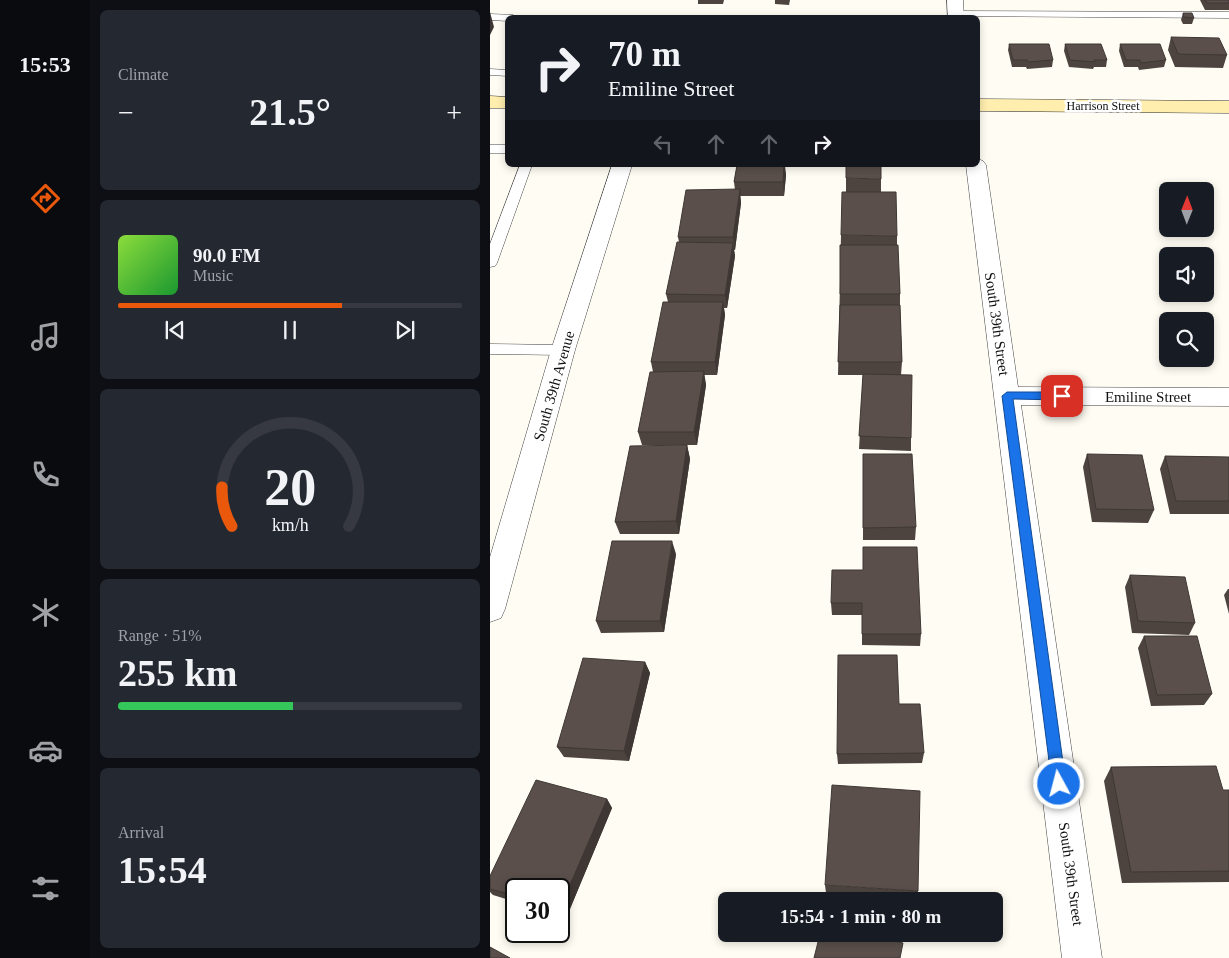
<!DOCTYPE html>
<meta charset="utf-8">
<style>
:root{--surface:#171b24;--page:#242831;--text:#f1f3f6;--muted:#9ea1a6;--line:#363941;--accent:#ea580c}
body{margin:0;font-family:"Times New Roman",serif;background:var(--page);color:var(--text);height:100vh;display:flex;flex-direction:column;font-size:19px;white-space:nowrap}
*{box-sizing:border-box;margin:0}
p{font-size:16px;color:var(--muted)}
.icon{flex:none;width:28px;height:28px;fill:none;stroke:currentColor;stroke-width:2;stroke-linecap:round;stroke-linejoin:round}
.map{position:relative;flex:1;overflow:hidden}
.sheet{display:flex;flex-direction:column;gap:10px;padding:10px;background:#0d0f14;width:400px}
.sheet>*{flex:none}
.banner{position:absolute;left:15px;top:15px;width:475px;height:152px;border-radius:8px;box-shadow:0 2px 8px #0003;background:#171b24;color:var(--text);overflow:hidden}
.needle{width:32px;rotate:1deg}
.tools{position:absolute;left:669px;top:182px;display:grid;gap:10px}
.tools a{display:grid;place-items:center;width:55px;height:55px;border-radius:8px;background:var(--surface);box-shadow:0 2px 8px #0003;font-size:25px}
.speed{position:absolute;left:15px;top:878px;display:flex;gap:10px;font-size:25px;font-weight:700;text-align:center}
.speed>*{display:grid;place-content:center;width:65px;height:65px;border-radius:50%;background:var(--surface);box-shadow:0 2px 8px #0003;line-height:1}
.speed .limit{border:2px solid #111;border-radius:8px;background:#fff;color:#111}
.pin{position:absolute;display:grid;place-items:center;width:42px;height:42px;color:#fff;margin:-21px;border-radius:10px;box-shadow:0 2px 8px #0006}
.me{position:absolute;width:55px;margin:-28px;rotate:353deg;stroke-linejoin:round;filter:drop-shadow(0 0 4px #0008)}
.turn{display:flex;align-items:center;gap:18px;height:105px;padding:0 20px;font-size:22px}
.turn .icon{width:65px;height:65px;stroke-width:2.5}
.turn b{display:block;font-size:35px;line-height:42px}
.lanes{display:flex;align-items:center;height:48px;padding:0 20px;background:#0003;justify-content:center;gap:25px;direction:ltr}
.lanes .off{opacity:.35}
.big{font-size:38px;font-weight:700;line-height:1.1}
.sheet .tile{flex:1;display:flex;flex-direction:column;justify-content:center;gap:8px;min-width:0;padding:0 18px;border-radius:8px;background:var(--page)}
.sheet .dial{align-items:center;gap:0}
.dial svg{height:130px;overflow:visible;fill:none;stroke:var(--line);stroke-width:7;stroke-linecap:round;text-anchor:middle}
.dial text{fill:var(--text);stroke:none}
.song{display:flex;align-items:center;gap:15px}
.cover{width:60px;height:60px;border-radius:8px;background:linear-gradient(135deg,hsl(90 70% 55%),hsl(130 70% 35%))}
.played{height:5px;border-radius:2px;background:linear-gradient(90deg,var(--accent) 65%,var(--line) 65%)}
.keys{display:flex;justify-content:space-around;direction:ltr}
.heat{display:flex;justify-content:space-between;align-items:center;font-size:28px;direction:ltr}
.charge{height:8px;border-radius:4px;background:linear-gradient(90deg,#34c759 51%,var(--line) 0)}
.trip{position:absolute;left:228px;top:892px;width:285px;height:50px;border-radius:8px;background:var(--surface);box-shadow:0 2px 8px #0003;font-weight:700;line-height:50px;text-align:center}
main{display:flex;flex:1;min-height:0}
.menu{display:flex;flex-direction:column;width:90px;justify-content:space-around;align-items:center;background:#090b0e;color:var(--muted)}
.menu .icon{width:35px;height:35px}
.menu .active{color:var(--accent)}
.menu b{font-size:22px;color:var(--text)}
.map>svg:first-child{display:block}
.lines{fill:none;stroke-linecap:round;stroke-linejoin:round}
.service-casing{stroke:#434343;stroke-width:1}
.minor-casing{stroke:#434343;stroke-width:1}
.secondary-casing{stroke:#323232;stroke-width:1}
.service{fill:#fff;fill-rule:evenodd}
.minor{fill:#fff;fill-rule:evenodd}
.secondary{fill:#ffeeae;fill-rule:evenodd}
.wall{fill:#4d4440}
.shaded-wall{fill:#3f3734}
.building{fill:#5a4f4b;stroke:#3f3734}
.route{fill:#1a73e8;stroke:#114b97}
.labels{text-anchor:middle;dominant-baseline:central;stroke-width:5;stroke-linejoin:round;paint-order:stroke}
.far-street-label{font-size:12px;fill:#101010;stroke:#fff}
.street-label{font-size:15px;fill:#101010;stroke:#fff}
</style>
<main>
<nav class="menu">
<b>15:53</b>
<svg class="icon active" aria-label="directions" viewBox="0 0 24 24"><path d="M12 3l9 9-9 9-9-9zM9 14v-3h6M13 9l2 2-2 2"/></svg>
<svg class="icon" aria-label="music" viewBox="0 0 24 24"><path d="M9 18V5l10-2v13"/><circle cx="6" cy="18" r="3"/><circle cx="16" cy="16" r="3"/></svg>
<svg class="icon" aria-label="phone" viewBox="0 0 24 24"><path d="M5 4h4l2 5-3 2q2 4 5 5l2-3 5 2v4C11 20 4 13 5 4z"/></svg>
<svg class="icon" aria-label="climate" viewBox="0 0 24 24"><path d="M12 3v18M4 7l16 10M4 17L20 7"/></svg>
<svg class="icon" aria-label="car" viewBox="0 0 24 24"><path d="M5 17H2v-5l4-1 3-4h7l3 4 3 1v5h-3M9 17h6M6 11h13"/><circle cx="7" cy="17" r="2"/><circle cx="17" cy="17" r="2"/></svg>
<svg class="icon" aria-label="filters" viewBox="0 0 24 24"><path d="M4 7h16M4 17h16"/><circle cx="9" cy="7" r="2"/><circle cx="15" cy="17" r="2"/></svg>
</nav>
<section class="sheet">
<div class="tile"><p>Climate</p>
<div class="heat"><a>−</a><b class="big">21.5°</b><a>+</a></div>
</div>
<div class="tile">
<div class="song"><i class="cover"></i><div><b>90.0 FM</b><p>Music</p></div></div>
<div class="played"></div>
<div class="keys"><svg class="icon" aria-label="previous" viewBox="0 0 24 24"><path d="M18 5L8 12l10 7zM5 5v14"/></svg><svg class="icon" aria-label="pause" viewBox="0 0 24 24"><path d="M8 5v14M16 5v14"/></svg><svg class="icon" aria-label="next" viewBox="0 0 24 24"><path d="M6 5l10 7-10 7zM19 5v14"/></svg></div>
</div>
<div class="tile dial"><svg viewBox="0 0 100 80">
<path d="M14 69A42 42 0 1 1 86 69"/>
<path d="M14 69A42 42 0 0 1 8 45" stroke="#ea580c"/>
<text x="50" y="56" font-size="32" font-weight="700">20</text>
<text x="50" y="72" font-size="11">km/h</text>
</svg></div>
<div class="tile"><p>Range · 51%</p><b class="big">255 km</b><div class="charge"></div></div>
<div class="tile"><p>Arrival</p><b class="big">15:54</b></div>
</section>
<div class="map">
<svg width="739" height="958" viewBox="0 0 739 958">
<rect width="100%" height="100%" fill="#fffcf3"/>
<g class="lines">
<defs>
<path id="service" d="M 466,11 L 739,12 L 739,18 L 462,16 L 461,14 L 462,12 Z
M 0,14 L 23,15 L 28,18 L 18,18 L 18,21 L 0,20 Z
M 0,69 L 18,70 L 18,76 L 0,75 Z
M 0,145 L 18,145 L 18,153 L 0,153 Z
M 30,165 L 42,165 L 7,263 L 5,266 L 0,267 L 0,244 Z
M 0,344 L 73,345 L 78,346 L 81,350 L 78,354 L 73,355 L 0,354 Z"/>
<path id="minor" d="M 457,0 L 473,0 L 474,18 L 458,18 Z
M 488,159 L 493,161 L 496,165 L 528,387 L 739,388 L 739,406 L 531,405 L 612,958 L 572,958 L 476,165 L 488,165 Z
M 122,165 L 142,165 L 85,350 L 15,609 L 11,618 L 0,622 L 0,557 L 61,350 Z"/>
<path id="secondary" d="M 0,96 L 18,97 L 18,108 L 0,108 Z
M 488,99 L 739,101 L 739,113 L 488,111 Z"/>
</defs>
<!-- service casing -->
<use href="#service" class="service-casing"/>
<!-- minor casing -->
<use href="#minor" class="minor-casing"/>
<!-- secondary casing -->
<use href="#secondary" class="secondary-casing"/>
<!-- service -->
<use href="#service" class="service"/>
<!-- minor -->
<use href="#minor" class="minor"/>
<!-- secondary -->
<use href="#secondary" class="secondary"/>
</g>
<!-- wall -->
<path class="wall" d="M 208,0 L 234,0 L 233,4 L 208,4 Z
M 285,0 L 300,0 L 299,5 L 285,4 Z
M 710,0 L 739,0 L 739,10 L 715,10 Z
M 693,13 L 704,18 L 702,24 L 693,24 L 691,20 Z
M 681,37 L 737,55 L 733,68 L 685,67 L 678,50 Z
M 519,44 L 563,60 L 562,67 L 537,69 L 536,67 L 522,67 L 518,50 Z
M 575,44 L 617,60 L 616,67 L 604,67 L 603,69 L 579,67 L 574,51 Z
M 630,44 L 676,60 L 674,67 L 649,70 L 648,67 L 634,67 L 629,51 Z
M 247,165 L 295,165 L 296,175 L 294,196 L 250,196 L 251,203 L 245,250 L 244,250 L 245,256 L 237,308 L 234,308 L 235,315 L 227,375 L 214,375 L 216,385 L 207,445 L 152,445 L 148,432 L 163,372 L 161,362 L 178,302 L 176,294 L 189,242 L 188,237 L 245,190 L 244,182 Z
M 356,178 L 391,179 L 391,192 L 356,192 Z
M 351,235 L 407,236 L 407,245 L 410,294 L 410,305 L 412,362 L 411,375 L 421,438 L 421,451 L 369,449 L 373,375 L 348,375 Z
M 197,445 L 200,459 L 189,534 L 130,534 L 125,522 Z
M 373,454 L 426,527 L 425,540 L 373,540 Z
M 597,454 L 664,510 L 658,523 L 602,522 L 593,467 Z
M 675,456 L 739,457 L 739,514 L 680,514 L 670,469 Z
M 186,554 L 174,632 L 111,633 L 106,621 Z
M 373,570 L 431,634 L 430,646 L 372,645 L 372,615 L 342,615 L 341,603 Z
M 640,575 L 705,623 L 699,635 L 642,633 L 635,587 Z
M 738,589 L 739,589 L 739,614 L 734,595 Z
M 654,636 L 722,694 L 714,705 L 661,706 L 648,648 Z
M 155,662 L 160,673 L 139,761 L 74,757 L 67,747 Z
M 409,704 L 434,753 L 432,763 L 348,764 L 347,754 Z
M 621,767 L 733,790 L 739,790 L 739,882 L 632,883 L 614,781 Z
M 117,799 L 122,808 L 77,916 L 69,914 L 69,889 L 26,889 L 26,902 L 3,895 L 0,892 L 0,876 Z
M 335,885 L 428,891 L 427,899 L 336,893 Z"/>
<!-- shaded-wall -->
<path class="shaded-wall" d="M 0,12 L 4,27 L 0,35 Z
M 294,165 L 296,175 L 294,196 L 293,182 Z
M 250,189 L 251,203 L 245,250 L 243,237 Z
M 243,243 L 245,256 L 237,308 L 235,295 Z
M 233,302 L 235,315 L 227,375 L 225,362 Z
M 214,371 L 216,385 L 207,445 L 204,432 Z
M 197,445 L 200,459 L 189,534 L 186,521 Z
M 182,541 L 186,554 L 174,632 L 170,621 Z
M 155,662 L 160,673 L 139,761 L 134,751 Z
M 117,799 L 122,808 L 77,916 L 70,908 Z"/>
<!-- building -->
<path class="building" d="M 715,0 L 739,0 L 739,3 L 717,3 Z
M 693,13 L 702,13 L 704,18 L 694,17 Z
M 681,37 L 729,38 L 737,55 L 688,54 Z
M 519,44 L 559,44 L 563,60 L 538,62 L 537,60 L 523,60 Z
M 575,44 L 611,44 L 617,60 L 604,60 L 605,62 L 580,60 Z
M 630,44 L 670,44 L 676,60 L 651,63 L 650,60 L 636,60 Z
M 247,165 L 294,165 L 293,182 L 244,182 Z
M 356,165 L 391,165 L 391,179 L 356,178 Z
M 250,189 L 243,237 L 188,237 L 196,190 Z
M 352,192 L 406,192 L 407,236 L 351,235 Z
M 187,242 L 243,243 L 235,295 L 176,294 Z
M 350,245 L 408,245 L 410,294 L 350,294 Z
M 173,302 L 233,302 L 225,362 L 161,362 Z
M 350,305 L 410,305 L 412,362 L 348,362 Z
M 214,371 L 204,432 L 148,432 L 160,372 Z
M 373,374 L 422,375 L 421,438 L 369,436 Z
M 197,445 L 186,521 L 125,522 L 140,446 Z
M 373,454 L 422,454 L 426,527 L 373,528 Z
M 597,454 L 652,455 L 664,510 L 606,509 Z
M 675,456 L 739,457 L 739,501 L 686,501 Z
M 122,541 L 182,541 L 170,621 L 106,621 Z
M 373,547 L 427,547 L 431,634 L 372,634 L 372,603 L 341,603 L 342,570 L 373,570 Z
M 640,575 L 695,577 L 705,623 L 648,621 Z
M 654,636 L 707,636 L 722,694 L 667,695 Z
M 348,655 L 407,655 L 409,704 L 430,704 L 434,753 L 347,754 Z
M 93,658 L 155,662 L 134,751 L 67,747 Z
M 726,766 L 733,790 L 739,790 L 739,871 L 641,872 L 621,767 Z
M 46,780 L 117,799 L 70,908 L 69,908 L 69,889 L 26,889 L 26,896 L 0,889 L 0,876 Z
M 342,785 L 430,791 L 428,891 L 335,885 Z
M 330,934 L 374,934 L 413,943 L 410,958 L 324,958 Z
M 0,947 L 20,958 L 0,958 Z"/>
<!-- route -->
<path class="route" d="M 517,392 L 572,392 L 578,396 L 572,400 L 523,399 L 576,784 L 574,789 L 569,791 L 564,789 L 562,784 L 512,396 Z"/>
<g class="labels">
<!-- far-street labels -->
<g class="far-street-label">
<text x="613" y="106">Harrison Street</text>
</g>
<!-- street labels -->
<g class="street-label">
<text transform="translate(507 324) rotate(82)">South 39th Street</text>
<text transform="translate(64 386) rotate(-74)">South 39th Avenue</text>
<text x="658" y="397">Emiline Street</text>
<text transform="translate(581 874) rotate(82)">South 39th Street</text>
</g>
</g>
</svg>
<div class="tools">
<a><svg class="needle" viewBox="-14 -14 28 28"><path d="M0-13l5 13h-10z" fill="#e53935"/><path d="M0 13l5-13h-10z" fill="#9ea1a6"/></svg></a>
<a><svg class="icon" aria-label="sound" viewBox="0 0 24 24"><path d="M4 9h4l5-4v14l-5-4H4zM17 9q2 3 0 6"/></svg></a>
<a><svg class="icon" aria-label="search" viewBox="0 0 24 24"><circle cx="10" cy="10" r="6"/><path d="M15 15l6 6"/></svg></a>
</div>
<div class="speed"><div class="limit">30</div></div>
<div class="pin" style="left:572px;top:396px;background:#d93025"><svg class="icon" aria-label="arrive" viewBox="0 0 24 24"><path d="M6 21V4h12l-3 4 3 4H6"/></svg></div>
<svg class="me" style="left:569px;top:784px" viewBox="-20 -20 40 40"><circle r="17" fill="#1a73e8" stroke="#fff" stroke-width="3"/><path d="M0-11L8 9 0 5-8 9z" fill="#fff"/></svg>
<div class="trip">15:54 · 1 min · 80 m</div>
<div class="banner">
<div class="turn"><svg class="icon" aria-label="right" viewBox="0 0 24 24"><path d="M7 20v-9h11M14 6l5 5-5 5"/></svg><div><b>70 m</b>Emiline Street</div></div>
<div class="lanes"><svg class="icon off" aria-label="left" viewBox="0 0 24 24"><path d="M17 20v-9H6M10 6l-5 5 5 5"/></svg><svg class="icon off" aria-label="ahead" viewBox="0 0 24 24"><path d="M12 20V5M6 11l6-6 6 6"/></svg><svg class="icon off" aria-label="ahead" viewBox="0 0 24 24"><path d="M12 20V5M6 11l6-6 6 6"/></svg><svg class="icon" aria-label="right" viewBox="0 0 24 24"><path d="M7 20v-9h11M14 6l5 5-5 5"/></svg></div>
</div>
</div>
</main>
